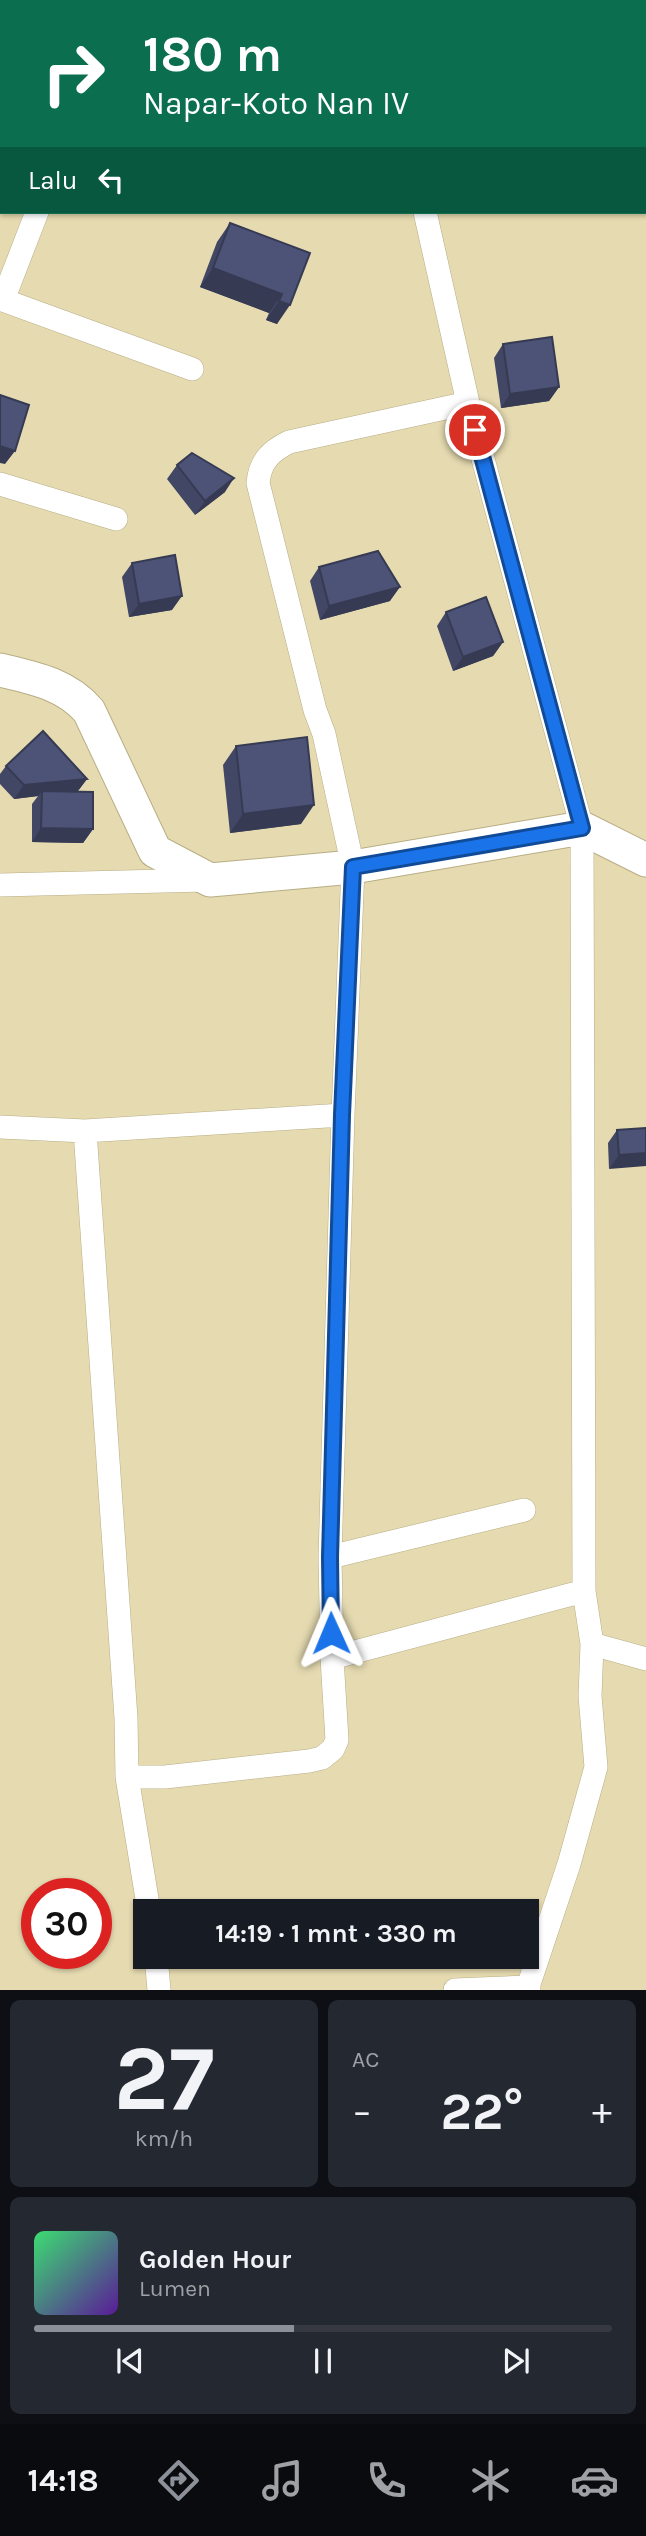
<!DOCTYPE html>
<html lang="id">
<meta charset="utf-8">
<style>
:root{--surface:#171b24;--page:#242831;--text:#f1f3f6;--muted:#9ea1a6;--line:#363941;--accent:#8c9099}
body{margin:0;font-family:Karla,sans-serif;background:var(--page);color:var(--text);height:100vh;display:flex;flex-direction:column;font-size:26px;white-space:nowrap}
*{box-sizing:border-box;margin:0}
p{font-size:23px;color:var(--muted)}
.icon{flex:none;width:38px;height:38px;fill:none;stroke:currentColor;stroke-width:2;stroke-linecap:round;stroke-linejoin:round}
.map{position:relative;height:1990px;overflow:hidden}
.side{display:flex;flex-direction:column;gap:10px;padding:10px;background:#0d0f14;flex:1}
.side>*{flex:none}
.top-card{position:absolute;left:0px;top:0px;width:648px;height:214px;box-shadow:0 2px 5px #0004;background:#0b6e4f;color:#fff;overflow:hidden}
.speed{position:absolute;left:21px;top:1878px;display:flex;gap:14px;font-size:35px;font-weight:700;text-align:center}
.speed>*{display:grid;place-content:center;width:91px;height:91px;border-radius:50%;background:var(--surface);box-shadow:0 2px 5px #0004;line-height:1}
.speed .limit{border:10px solid #d22;background:#fff;color:#111}
.pin{position:absolute;display:grid;place-items:center;width:60px;height:60px;color:#fff;margin:-30px;border:4px solid #fff;border-radius:50%;box-shadow:0 2px 7px #0007}
.me{position:absolute;width:77px;margin:-38px;rotate:359deg;stroke-linejoin:round;filter:drop-shadow(0 0 5px #0008)}
.turn{display:flex;align-items:center;gap:24px;height:147px;padding:0 28px;font-size:32px}
.turn .icon{width:91px;height:91px;stroke-width:2.5}
.turn b{display:block;font-size:49px;line-height:60px}
.then{display:flex;align-items:center;height:66px;padding:0 28px;background:#0003;gap:14px;font-size:26px}
.big{font-size:52px;font-weight:700;line-height:1.1}
.side .tile{flex:1;display:flex;flex-direction:column;justify-content:center;gap:10px;min-width:0;padding:0 24px;border-radius:10px;background:var(--page)}
.side .dial{align-items:center;gap:0}
.dial b{font-size:91px;line-height:1}
.song{display:flex;align-items:center;gap:21px}
.cover{width:84px;height:84px;border-radius:10px;background:linear-gradient(135deg,hsl(140 70% 55%),hsl(270 70% 35%))}
.played{height:7px;border-radius:4px;background:linear-gradient(90deg,var(--accent) 45%,var(--line) 45%)}
.keys{display:flex;justify-content:space-around;direction:ltr}
.heat{display:flex;justify-content:space-between;align-items:center;font-size:38px;direction:ltr}
.side .tiles{flex:1;display:grid;gap:10px;grid-template-columns:1fr 1fr}
.tile:last-child{grid-column:span 2}
.trip{position:absolute;left:133px;top:1899px;width:406px;height:70px;border-radius:0px;background:var(--surface);box-shadow:0 2px 5px #0004;font-weight:700;line-height:70px;text-align:center}
.tab-bar{display:flex;height:112px;justify-content:space-around;align-items:center;background:#090b0e;color:var(--muted)}
.tab-bar .icon{width:49px;height:49px}
.tab-bar .selected{color:var(--accent)}
.tab-bar b{font-size:32px;color:var(--text)}
.map>svg:first-child{display:block}
.lines{fill:none;stroke-linecap:round;stroke-linejoin:round}
.street-casing{stroke:#b8ae85;stroke-width:24}
.secondary-casing{stroke:#b8ae85;stroke-width:35}
.street{stroke:#fff;stroke-width:23}
.secondary{stroke:#fff;stroke-width:33}
.wall{fill:#424765}
.shaded-wall{fill:#363a53}
.building{fill:#4d5376;stroke:#363a53;stroke-width:2}
.route-casing{stroke:#114b97;stroke-width:18}
.route{stroke:#1a73e8;stroke-width:12}
</style>
<div class="map">
<svg width="646" height="1990" viewBox="0 0 646 1990">
<rect width="100%" height="100%" fill="#e5dab0"/>
<g class="lines">
<defs>
<path id="street" d="M 0,10 L 2,10
M 425,212 L 468,403 L 582,828 L 584,1591 L 592,1644 L 590,1696 L 596,1767 L 569,1864 L 527,1990
M 0,299 L 192,369
M 3,300 L 37,212
M 0,484 L 116,519
M 0,885 L 206,880
M 0,1127 L 85,1131 L 343,1115
M 85,1131 L 126,1718 L 127,1777 L 165,1777 L 309,1761 L 322,1758 L 333,1749 L 337,1740 L 332,1658 L 330,1557 L 343,1115 L 353,867 L 324,734 L 315,710 L 258,483 C 260,461 271,451 289,442 L 468,403
M 330,1557 L 524,1510
M 592,1644 L 646,1659
M 332,1658 L 584,1591
M 127,1777 L 149,1911
M 156,1956 L 159,1990
M 455,1990 L 529,1987"/>
<path id="secondary" d="M 0,670 C 34,678 66,684 89,711 L 155,851 L 210,880 L 353,867 L 582,828 L 646,860"/>
</defs>
<!-- street casing -->
<use href="#street" class="street-casing"/>
<!-- secondary casing -->
<use href="#secondary" class="secondary-casing"/>
<!-- street -->
<use href="#street" class="street"/>
<!-- secondary -->
<use href="#secondary" class="secondary"/>
</g>
<!-- wall -->
<path class="wall" d="M 230,223 L 310,253 L 277,324 L 266,320 L 269,313 L 200,287 L 217,242 Z
M 503,344 L 559,387 L 549,401 L 501,408 L 494,358 Z
M 177,465 L 225,492 L 195,515 L 167,479 Z
M 132,563 L 172,610 L 129,617 L 122,577 Z
M 319,567 L 390,601 L 320,620 L 310,581 Z
M 446,612 L 503,642 L 493,656 L 453,671 L 437,626 Z
M 236,746 L 301,824 L 230,833 L 223,765 Z
M 6,766 L 87,779 L 78,791 L 93,829 L 83,843 L 32,842 L 32,804 L 38,796 L 14,799 L 0,784 L 0,774 Z
M 646,1128 L 609,1169 L 608,1143 L 617,1130 Z"/>
<!-- shaded-wall -->
<path class="shaded-wall" d="M 0,72 L 2,72 L 2,87 L 0,87 Z
M 0,165 L 2,166 L 2,183 L 0,182 Z
M 213,268 L 282,294 L 269,313 L 200,287 Z
M 279,301 L 290,305 L 277,324 L 266,320 Z
M 559,387 L 549,401 L 501,408 L 510,394 Z
M 0,446 L 15,451 L 5,464 L 0,463 Z
M 234,478 L 225,492 L 195,515 L 205,501 Z
M 400,587 L 390,601 L 320,620 L 329,606 Z
M 182,596 L 172,610 L 129,617 L 139,604 Z
M 503,642 L 493,656 L 453,671 L 463,657 Z
M 87,779 L 77,792 L 42,791 L 38,796 L 14,799 L 24,785 Z
M 314,805 L 301,824 L 230,833 L 243,814 Z
M 41,828 L 93,829 L 83,843 L 32,842 Z
M 646,1153 L 646,1166 L 609,1169 L 619,1155 Z"/>
<!-- building -->
<path class="building" d="M 164,0 L 210,0 L 209,2 L 164,2 Z
M 0,28 L 2,28 L 2,72 L 0,72 Z
M 0,120 L 2,121 L 2,166 L 0,165 Z
M 230,223 L 310,253 L 290,305 L 279,301 L 282,294 L 213,268 Z
M 552,337 L 559,387 L 510,394 L 503,344 Z
M 0,395 L 29,405 L 15,451 L 0,446 Z
M 192,453 L 234,478 L 205,501 L 177,465 Z
M 378,551 L 400,587 L 329,606 L 319,567 Z
M 175,555 L 182,596 L 139,604 L 132,563 Z
M 486,597 L 503,642 L 463,657 L 446,612 Z
M 43,731 L 87,779 L 24,785 L 6,766 Z
M 307,737 L 314,805 L 243,814 L 236,746 Z
M 42,791 L 93,792 L 93,829 L 41,828 Z
M 646,1128 L 646,1153 L 619,1155 L 617,1130 Z"/>
<g class="lines">
<defs>
<path id="route" d="M 331,1633 L 330,1557 L 342,1115 L 353,867 L 582,828 L 475,430"/>
</defs>
<!-- route casing -->
<use href="#route" class="route-casing"/>
<!-- route -->
<use href="#route" class="route"/>
</g>
</svg>
<div class="speed"><div class="limit">30</div></div>
<div class="pin" style="left:475px;top:430px;background:#d93025"><svg class="icon" aria-label="arrive" viewBox="0 0 24 24"><path d="M6 21V4h12l-3 4 3 4H6"/></svg></div>
<svg class="me" style="left:331px;top:1633px" viewBox="-20 -20 40 40"><path d="M0-17L14 15 0 8-14 15z" fill="#1a73e8" stroke="#fff" stroke-width="4"/></svg>
<div class="trip">14:19 · 1 mnt · 330 m</div>
<div class="top-card">
<div class="turn"><svg class="icon" aria-label="right" viewBox="0 0 24 24"><path d="M7 20v-9h11M14 6l5 5-5 5"/></svg><div><b>180 m</b>Napar-Koto Nan IV</div></div>
<div class="then">Lalu<svg class="icon" aria-label="left" viewBox="0 0 24 24"><path d="M17 20v-9H6M10 6l-5 5 5 5"/></svg></div>
</div>
</div>
<section class="side">
<div class="tiles">
<div class="tile dial"><b>27</b><p>km/h</p></div>
<div class="tile"><p>AC</p>
<div class="heat"><a>−</a><b class="big">22°</b><a>+</a></div>
</div>
<div class="tile">
<div class="song"><i class="cover"></i><div><b>Golden Hour</b><p>Lumen</p></div></div>
<div class="played"></div>
<div class="keys"><svg class="icon" aria-label="previous" viewBox="0 0 24 24"><path d="M18 5L8 12l10 7zM5 5v14"/></svg><svg class="icon" aria-label="pause" viewBox="0 0 24 24"><path d="M8 5v14M16 5v14"/></svg><svg class="icon" aria-label="next" viewBox="0 0 24 24"><path d="M6 5l10 7-10 7zM19 5v14"/></svg></div>
</div>
</div>
</section>
<nav class="tab-bar">
<b>14:18</b>
<svg class="icon selected" aria-label="directions" viewBox="0 0 24 24"><path d="M12 3l9 9-9 9-9-9zM9 14v-3h6M13 9l2 2-2 2"/></svg>
<svg class="icon" aria-label="music" viewBox="0 0 24 24"><path d="M9 18V5l10-2v13"/><circle cx="6" cy="18" r="3"/><circle cx="16" cy="16" r="3"/></svg>
<svg class="icon" aria-label="phone" viewBox="0 0 24 24"><path d="M5 4h4l2 5-3 2q2 4 5 5l2-3 5 2v4C11 20 4 13 5 4z"/></svg>
<svg class="icon" aria-label="climate" viewBox="0 0 24 24"><path d="M12 3v18M4 7l16 10M4 17L20 7"/></svg>
<svg class="icon" aria-label="car" viewBox="0 0 24 24"><path d="M5 17H2v-5l4-1 3-4h7l3 4 3 1v5h-3M9 17h6M6 11h13"/><circle cx="7" cy="17" r="2"/><circle cx="17" cy="17" r="2"/></svg>
</nav>
